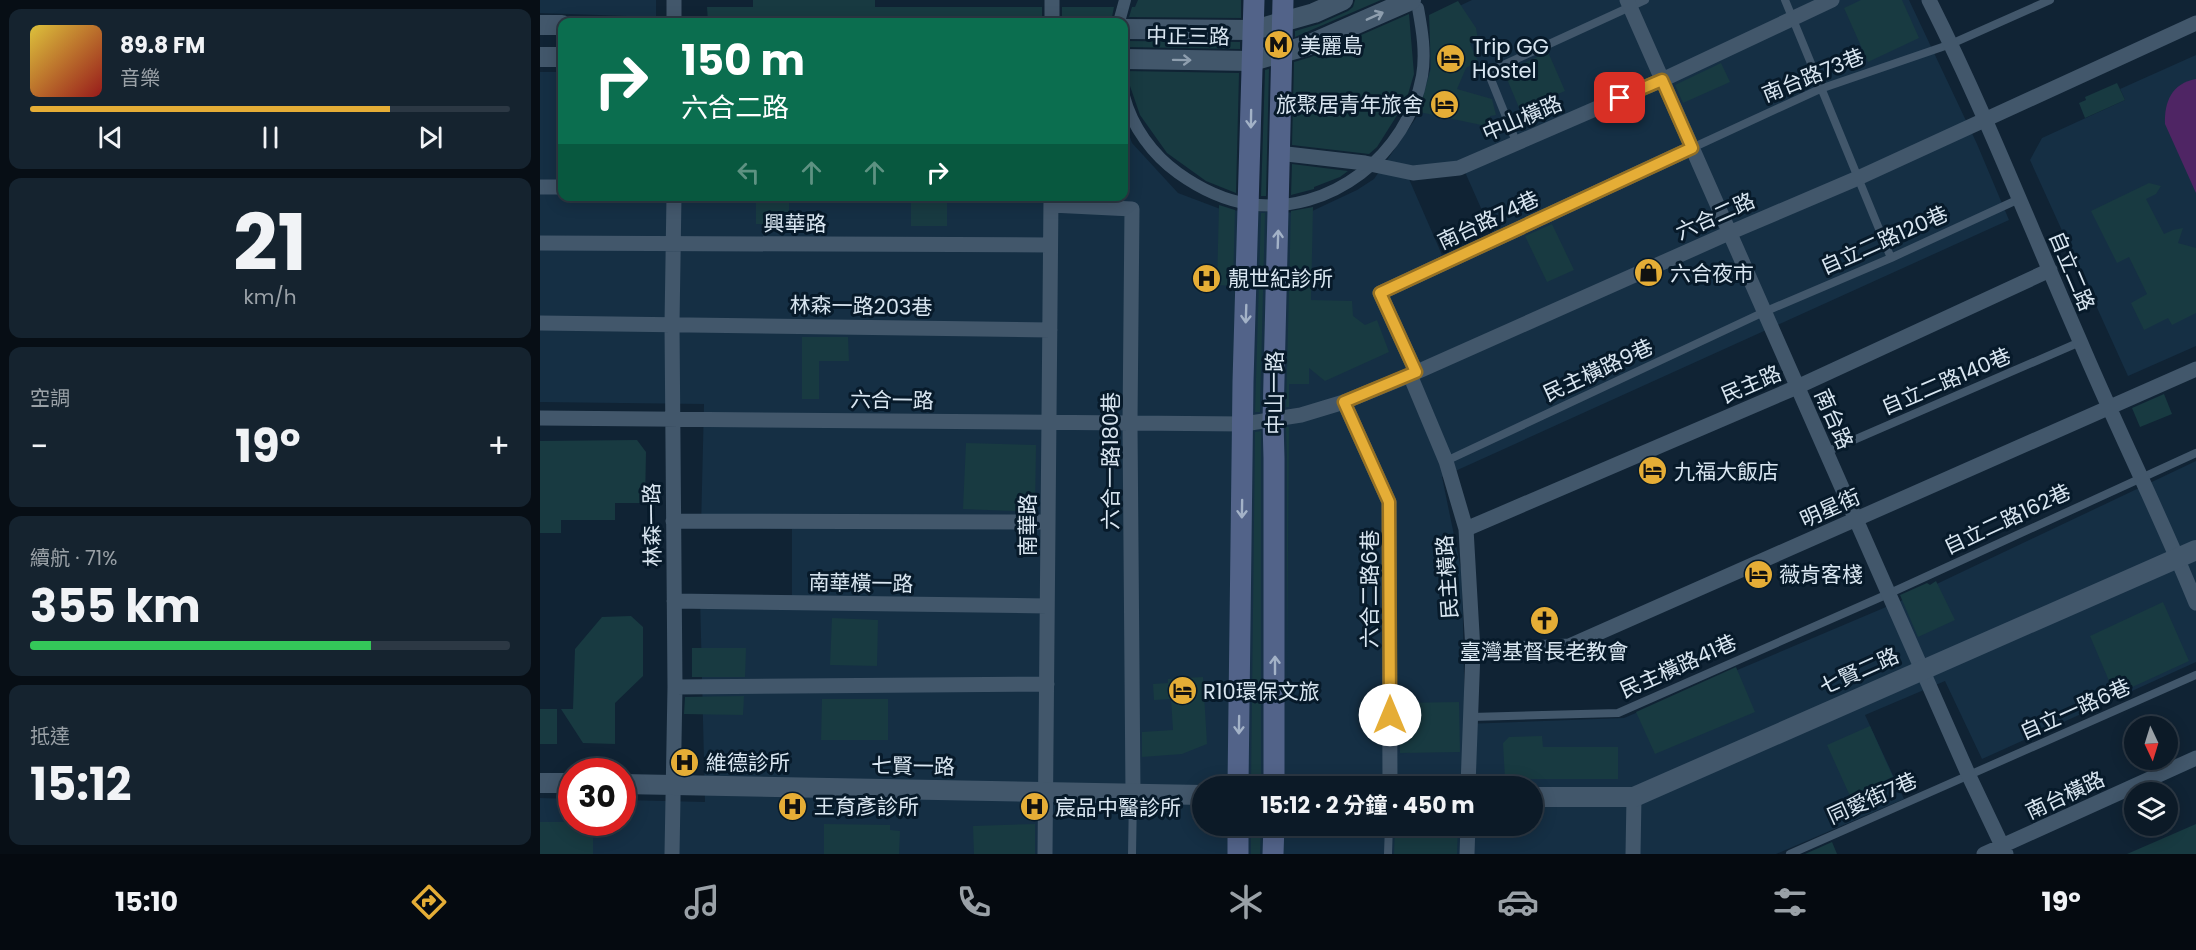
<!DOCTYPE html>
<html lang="zh-TW">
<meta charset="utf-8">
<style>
:root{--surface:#0c1a27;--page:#15232f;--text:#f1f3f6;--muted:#9aa1a7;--line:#2c3844;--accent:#e5ad36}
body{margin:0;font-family:Poppins,"Noto Sans TC",sans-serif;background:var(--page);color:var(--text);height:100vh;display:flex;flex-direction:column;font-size:22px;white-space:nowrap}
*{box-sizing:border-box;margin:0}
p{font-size:20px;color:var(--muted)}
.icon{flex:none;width:33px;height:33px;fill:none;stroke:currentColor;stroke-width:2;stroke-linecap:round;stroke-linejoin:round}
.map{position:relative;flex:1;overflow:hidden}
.side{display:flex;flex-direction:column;gap:9px;padding:9px;background:#070e15;width:540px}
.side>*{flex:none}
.banner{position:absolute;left:18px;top:18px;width:570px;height:183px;border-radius:12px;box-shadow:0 3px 15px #0003,0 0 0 2px var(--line);background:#0b6e4f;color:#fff;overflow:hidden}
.needle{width:39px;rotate:176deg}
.controls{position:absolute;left:1584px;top:716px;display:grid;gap:12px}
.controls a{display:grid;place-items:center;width:54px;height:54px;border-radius:50%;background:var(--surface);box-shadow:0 3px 15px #0003,0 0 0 2px var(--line);font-size:30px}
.speed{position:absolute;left:18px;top:758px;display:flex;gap:12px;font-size:30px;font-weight:700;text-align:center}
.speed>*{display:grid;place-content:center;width:78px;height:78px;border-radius:50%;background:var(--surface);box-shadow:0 3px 15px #0003,0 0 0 2px var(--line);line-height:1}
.speed .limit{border:9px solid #d22;background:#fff;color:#111}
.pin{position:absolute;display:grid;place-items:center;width:51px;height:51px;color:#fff;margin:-26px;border-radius:12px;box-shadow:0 3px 9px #0006}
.me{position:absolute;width:66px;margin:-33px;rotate:0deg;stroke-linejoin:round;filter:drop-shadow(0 0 4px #0008)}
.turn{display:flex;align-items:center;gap:21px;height:126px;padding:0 24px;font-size:27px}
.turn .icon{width:78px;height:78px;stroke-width:2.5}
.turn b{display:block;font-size:42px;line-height:51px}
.lanes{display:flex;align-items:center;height:57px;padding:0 24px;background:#0003;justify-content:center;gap:30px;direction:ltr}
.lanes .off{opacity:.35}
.big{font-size:45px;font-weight:700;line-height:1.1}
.side .card{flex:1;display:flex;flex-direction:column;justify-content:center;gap:9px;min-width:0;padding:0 21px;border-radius:12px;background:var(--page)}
.side .dial{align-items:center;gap:0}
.dial b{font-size:78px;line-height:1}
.song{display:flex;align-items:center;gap:18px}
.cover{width:72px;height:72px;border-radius:9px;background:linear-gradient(135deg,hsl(50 70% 55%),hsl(0 70% 35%))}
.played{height:6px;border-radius:3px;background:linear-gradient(90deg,var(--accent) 75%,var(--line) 75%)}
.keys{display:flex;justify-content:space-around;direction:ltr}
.heat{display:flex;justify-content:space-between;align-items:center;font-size:33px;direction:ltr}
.charge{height:9px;border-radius:4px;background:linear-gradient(90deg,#34c759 71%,var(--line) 0)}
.trip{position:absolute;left:652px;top:776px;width:351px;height:60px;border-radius:30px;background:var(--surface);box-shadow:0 3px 15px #0003,0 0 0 2px var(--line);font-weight:700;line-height:60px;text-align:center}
.tabs{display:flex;height:96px;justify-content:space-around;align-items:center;background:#050a10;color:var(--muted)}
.tabs .icon{width:42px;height:42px}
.tabs .on{color:var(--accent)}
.tabs b{font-size:27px;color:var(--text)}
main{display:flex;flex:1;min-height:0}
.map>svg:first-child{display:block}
.built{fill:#152f44;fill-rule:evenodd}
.green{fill:#4f2564}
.building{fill:#183a41}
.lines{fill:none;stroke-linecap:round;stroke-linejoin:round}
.service{stroke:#42576b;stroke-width:8}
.pedestrian{stroke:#42576b;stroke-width:12}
.minor{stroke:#42576b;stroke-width:15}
.tertiary{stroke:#42576b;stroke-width:20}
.secondary{stroke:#526389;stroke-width:21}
.oneway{stroke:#8e9eae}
.oneway2{stroke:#a3b2c7}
.route-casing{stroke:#957023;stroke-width:15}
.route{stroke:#e5ad36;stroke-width:10}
.labels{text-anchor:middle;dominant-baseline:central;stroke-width:6;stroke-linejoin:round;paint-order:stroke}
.street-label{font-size:21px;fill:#d9e6f1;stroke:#071a2a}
.poi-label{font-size:21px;fill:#d9e6f1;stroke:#071a2a;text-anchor:start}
</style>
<main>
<section class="side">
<div class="card">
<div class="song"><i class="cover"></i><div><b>89.8 FM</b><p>音樂</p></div></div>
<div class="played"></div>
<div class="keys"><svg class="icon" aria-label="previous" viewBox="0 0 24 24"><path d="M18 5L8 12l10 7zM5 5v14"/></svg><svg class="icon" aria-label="pause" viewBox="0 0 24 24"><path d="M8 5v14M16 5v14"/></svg><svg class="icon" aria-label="next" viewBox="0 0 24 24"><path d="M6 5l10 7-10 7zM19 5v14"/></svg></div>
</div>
<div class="card dial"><b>21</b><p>km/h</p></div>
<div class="card"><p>空調</p>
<div class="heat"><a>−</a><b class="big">19°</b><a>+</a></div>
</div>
<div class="card"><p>續航 · 71%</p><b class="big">355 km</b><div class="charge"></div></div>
<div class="card"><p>抵達</p><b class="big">15:12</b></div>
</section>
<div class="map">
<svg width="1656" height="854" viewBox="0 0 1656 854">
<rect width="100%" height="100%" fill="#102334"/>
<!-- built -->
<path class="built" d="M 0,0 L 116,0 L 116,17 L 0,13 Z
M 932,0 L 1369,0 L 1437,144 L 1469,220 L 902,477 L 922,574 L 925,724 L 1084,718 L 1365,599 L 1656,461 L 1656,662 L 1442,759 L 1405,681 L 1325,715 L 1364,799 L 1236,854 L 0,854 L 0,798 L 31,799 L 32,822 L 82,822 L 83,800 L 165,802 L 160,596 L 252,595 L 252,529 L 161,528 L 164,404 L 0,402 L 0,72 L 22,72 L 22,196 L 584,196 L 584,121 L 592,143 L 638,193 L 683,210 L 768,213 L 817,190 L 834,179 L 876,118 L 890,70 L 891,26 L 896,17 ZM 925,172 L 952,233 L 902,255 L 869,179 ZM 663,786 L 993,786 L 993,825 L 663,825 Z
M 1656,55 L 1656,346 L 1588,376 L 1490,160 L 1502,138 L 1585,100 L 1580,89 Z"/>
<!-- green -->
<path class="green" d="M 1656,79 L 1656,193 L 1625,124 C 1624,102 1632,83 1656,79 Z"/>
<!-- building -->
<path class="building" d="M 213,0 L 335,0 L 335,7 L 502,7 L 502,22 L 168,22 L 167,7 L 213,7 Z
M 598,0 L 701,0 L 701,18 L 589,17 L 592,7 L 595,7 Z
M 815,0 L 841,0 L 755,37 L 755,31 L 779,24 L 808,11 L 813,7 Z
M 1321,0 L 1362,0 L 1379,38 L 1328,62 L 1304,8 Z
M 918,1 L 936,28 L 938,40 L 930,44 L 938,61 L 926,68 L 917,89 L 952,99 L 956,115 L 950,116 L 951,127 L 879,112 L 891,68 L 889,15 Z
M 522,7 L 574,7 L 571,22 L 522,22 Z
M 869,14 L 874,74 L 866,101 L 837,147 L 829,154 L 752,145 L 754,62 L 771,57 Z
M 584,41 L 700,42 L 700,49 L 584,47 Z
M 1008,52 L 1025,91 L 980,110 L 964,72 Z
M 1181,63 L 1190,82 L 1143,103 L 1135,85 Z
M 729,69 L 726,196 L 721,196 L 725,70 Z
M 584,71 L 699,73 L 696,193 L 666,181 L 627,153 L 600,115 L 590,86 L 584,86 Z
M 1577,83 L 1585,100 L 1545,118 L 1539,103 L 1546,100 L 1545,97 Z
M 752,164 L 808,171 L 800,177 L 774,187 L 774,189 L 751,195 Z
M 1609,183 L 1621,186 L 1616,194 L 1606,199 L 1624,234 L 1633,230 L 1643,228 L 1638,243 L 1656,248 L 1656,313 L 1632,325 L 1628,318 L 1604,330 L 1591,303 L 1607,294 L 1589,257 L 1577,263 L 1551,211 Z
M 216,196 L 249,196 L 249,225 L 216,224 Z
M 371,196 L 407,196 L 407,226 L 371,226 Z
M 679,205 L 695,210 L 693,286 L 677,285 Z
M 773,207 L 771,300 L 812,301 L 813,316 L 825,325 L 837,320 L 849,352 L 785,381 L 769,368 L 769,384 L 749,384 L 749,407 L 746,407 L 751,211 Z
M 721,213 L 725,213 L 720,412 L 715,412 Z
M 1012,224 L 1034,270 L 1007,282 L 985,236 Z
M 262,337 L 308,337 L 309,361 L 279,361 L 279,399 L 262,399 Z
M 1624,394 L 1632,414 L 1600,427 L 1592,408 Z
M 746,427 L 749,427 L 747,677 L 747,458 Z
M 721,431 L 721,786 L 711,786 L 715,432 Z
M 97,440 L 106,452 L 105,503 L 75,503 L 75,520 L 21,520 L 21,533 L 0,533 L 0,441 Z
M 426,443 L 496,445 L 495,512 L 423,509 Z
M 1396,581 L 1415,620 L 1378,637 L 1360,595 L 1387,583 L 1390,585 Z
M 1623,602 L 1649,661 L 1575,695 L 1550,636 Z
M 91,616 L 103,627 L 103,676 L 75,703 L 75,744 L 43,743 L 21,709 L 33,709 L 35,649 L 62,617 Z
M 292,618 L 338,620 L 337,666 L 290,665 Z
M 152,648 L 206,648 L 205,677 L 152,677 Z
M 1196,667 L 1215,712 L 1115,754 L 1096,712 Z
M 663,677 L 667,744 L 642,754 L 602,757 L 602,732 L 633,730 L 631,699 L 614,700 L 613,684 L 628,683 L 628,679 Z
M 204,696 L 203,715 L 144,714 L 145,697 Z
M 282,699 L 348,699 L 348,740 L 281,740 Z
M 919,702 L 920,752 L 860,753 L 859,703 Z
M 0,709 L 17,709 L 17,744 L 0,744 Z
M 1330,726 L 1353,777 L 1310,796 L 1287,745 Z
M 1002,736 L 1003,747 L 1078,747 L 1078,779 L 965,779 L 963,743 L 969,737 Z
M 0,822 L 53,822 L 53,854 L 0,854 Z
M 284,824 L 350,825 L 350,830 L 360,831 L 359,854 L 284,854 Z
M 495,824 L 495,854 L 434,854 L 433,826 Z
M 1656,824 L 1656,854 L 1587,854 Z
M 711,825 L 721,825 L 720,854 L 711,854 Z
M 918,826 L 917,854 L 854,854 L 855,827 Z
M 1292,842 L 1297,854 L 1265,854 Z"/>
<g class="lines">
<!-- service -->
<path class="service" d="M 1245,0 L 1351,258
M 977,144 L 948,72 L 1105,0
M 1152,148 L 1280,89 L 1411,44 L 1510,0
M 1286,452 L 1540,342
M 906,461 L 1224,312 L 1351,258 L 1479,199
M 931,717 L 1078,713 L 1348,594 L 1656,453
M 592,854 L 593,796
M 848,854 L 849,825
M 1250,854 L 1656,675"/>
<!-- pedestrian -->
<path class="pedestrian" d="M 579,22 L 585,0
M 584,96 C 592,127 613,155 638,173 C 659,188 683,200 709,204 C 790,216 868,154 882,76 C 886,53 882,30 878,8"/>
<!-- minor -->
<path class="minor" d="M 1087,0 L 1429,776 L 1466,854
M 1389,0 C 1445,111 1490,227 1540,341 C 1577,429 1620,514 1656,603
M 134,22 L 134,0
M 512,22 L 512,0
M 738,153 L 825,163 L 873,173 L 919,168 L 1122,80 L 1292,0
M 0,187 L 22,187
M 511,205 L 592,209 L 590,424 L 593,794
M 0,243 L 510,245
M 0,323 L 510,330
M 876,372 L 840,293 L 1152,148
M 870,375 L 906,461 L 926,529 L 933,651 L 928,786
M 804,402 L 849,502 L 850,786
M 0,418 L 704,424 L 761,415 L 804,402 L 870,375 L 1189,233 L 1318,178 L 1656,23
M 133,521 L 508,522
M 926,529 L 1257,387 L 1510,270
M 134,601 L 507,606
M 933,651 L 1029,646 L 1656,369
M 135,687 L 507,684
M 132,854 L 135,687 L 132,324 L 134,196
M 505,854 L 511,197
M 927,854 L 928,825
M 1093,854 L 1094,797
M 1444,854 L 1656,758"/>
<!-- tertiary -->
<path class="tertiary" d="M 0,25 L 22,25
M 584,29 L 714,30 L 774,13 L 803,0
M 0,57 L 22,57
M 584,59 L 712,61 L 766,46 L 871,0
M 0,783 L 32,783
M 82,784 L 663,795
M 993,797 L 1094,797 L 1656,550"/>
<!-- secondary -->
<path class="secondary" d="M 698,786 L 703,382 L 714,0
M 734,786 L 734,458 L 733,421 L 743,0
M 698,825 L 698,854
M 733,854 L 734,825"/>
</g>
<!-- one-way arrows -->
<defs><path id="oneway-shaft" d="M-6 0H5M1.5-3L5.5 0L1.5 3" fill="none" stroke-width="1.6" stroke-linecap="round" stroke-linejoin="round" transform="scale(1.5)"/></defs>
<g class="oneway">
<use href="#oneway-shaft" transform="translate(835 16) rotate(-24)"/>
<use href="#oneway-shaft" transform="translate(642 60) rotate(1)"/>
</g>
<g class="oneway2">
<use href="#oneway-shaft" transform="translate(711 119) rotate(91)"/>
<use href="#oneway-shaft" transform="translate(738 239) rotate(-88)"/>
<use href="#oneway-shaft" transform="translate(706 314) rotate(92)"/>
<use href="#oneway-shaft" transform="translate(702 509) rotate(91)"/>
<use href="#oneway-shaft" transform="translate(735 665) rotate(-90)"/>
<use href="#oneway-shaft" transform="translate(699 725) rotate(91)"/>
</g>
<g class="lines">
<defs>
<path id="route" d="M 850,715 L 849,502 L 804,402 L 876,372 L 840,293 L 1152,148 L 1122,80 L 1080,98"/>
</defs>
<!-- route casing -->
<use href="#route" class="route-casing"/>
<!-- route -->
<use href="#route" class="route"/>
</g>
<!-- icons -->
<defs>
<symbol id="metro-disc" viewBox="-11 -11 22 22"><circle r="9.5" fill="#e5ad36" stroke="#071a2a"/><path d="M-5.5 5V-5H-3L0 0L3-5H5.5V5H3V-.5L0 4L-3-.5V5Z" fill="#111"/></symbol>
<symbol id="hotel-disc" viewBox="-11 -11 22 22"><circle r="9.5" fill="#e5ad36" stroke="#071a2a"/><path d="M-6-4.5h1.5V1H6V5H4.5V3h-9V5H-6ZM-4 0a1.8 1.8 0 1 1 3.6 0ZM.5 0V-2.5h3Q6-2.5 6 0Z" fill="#111"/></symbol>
<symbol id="shop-disc" viewBox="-11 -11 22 22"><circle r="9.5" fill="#e5ad36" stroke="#071a2a"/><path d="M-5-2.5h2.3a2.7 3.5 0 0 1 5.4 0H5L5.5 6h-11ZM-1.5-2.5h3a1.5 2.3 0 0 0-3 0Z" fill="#111"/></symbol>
<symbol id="hospital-disc" viewBox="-11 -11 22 22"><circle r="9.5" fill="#e5ad36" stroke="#071a2a"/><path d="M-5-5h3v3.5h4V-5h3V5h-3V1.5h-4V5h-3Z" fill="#111"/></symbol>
<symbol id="church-disc" viewBox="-11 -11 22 22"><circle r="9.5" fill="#e5ad36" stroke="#071a2a"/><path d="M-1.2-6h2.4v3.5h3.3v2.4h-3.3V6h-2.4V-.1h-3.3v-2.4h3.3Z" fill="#111"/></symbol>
</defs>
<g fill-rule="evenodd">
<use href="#metro-disc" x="722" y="28" width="33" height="33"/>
<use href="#hotel-disc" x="894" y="42" width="33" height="33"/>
<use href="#hotel-disc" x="888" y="88" width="33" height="33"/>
<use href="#shop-disc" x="1092" y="256" width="33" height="33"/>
<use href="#hospital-disc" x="650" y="262" width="33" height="33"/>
<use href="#hotel-disc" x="1096" y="454" width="33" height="33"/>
<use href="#hotel-disc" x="1202" y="558" width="33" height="33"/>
<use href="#church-disc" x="988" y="604" width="33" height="33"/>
<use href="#hotel-disc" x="626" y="674" width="33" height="33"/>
<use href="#hospital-disc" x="128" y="746" width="33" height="33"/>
<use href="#hospital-disc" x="236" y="790" width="33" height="33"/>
<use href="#hospital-disc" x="478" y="790" width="33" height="33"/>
</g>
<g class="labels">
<!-- street labels -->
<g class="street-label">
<text transform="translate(648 36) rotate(1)">中正三路</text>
<text transform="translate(1273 75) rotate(-22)">南台路73巷</text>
<text transform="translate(982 118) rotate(-23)">中山橫路</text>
<text transform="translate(1175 216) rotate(-24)">六合二路</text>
<text transform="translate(948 220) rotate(-25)">南台路74巷</text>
<text x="255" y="223">興華路</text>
<text transform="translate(1344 240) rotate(-24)">自立二路120巷</text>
<text transform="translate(1532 271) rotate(67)">自立二路</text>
<text transform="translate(321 306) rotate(1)">林森一路203巷</text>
<text transform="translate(1058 370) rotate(-25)">民主橫路9巷</text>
<text transform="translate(1406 381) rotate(-23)">自立二路140巷</text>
<text transform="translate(1211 384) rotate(-23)">民主路</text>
<text transform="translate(734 393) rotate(-90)">中山一路</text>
<text transform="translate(352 400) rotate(1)">六合一路</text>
<text transform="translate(1294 419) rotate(66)">南台路</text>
<text transform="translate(570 461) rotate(-90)">六合一路180巷</text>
<text transform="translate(1290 508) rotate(-24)">明星街</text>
<text transform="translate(1467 519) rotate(-25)">自立二路162巷</text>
<text transform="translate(112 525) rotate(-91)">林森一路</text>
<text transform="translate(487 525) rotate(-90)">南華路</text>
<text transform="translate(907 577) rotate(-94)">民主橫路</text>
<text transform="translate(321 583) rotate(1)">南華橫一路</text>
<text transform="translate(829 589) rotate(-90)">六合二路6巷</text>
<text transform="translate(1138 666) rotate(-24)">民主橫路41巷</text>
<text transform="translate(1319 671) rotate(-24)">七賢二路</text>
<text transform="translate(1535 709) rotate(-24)">自立一路6巷</text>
<text transform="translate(373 766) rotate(1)">七賢一路</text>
<text transform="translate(1525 795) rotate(-25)">南台橫路</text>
<text transform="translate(1332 798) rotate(-24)">同愛街7巷</text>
</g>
<!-- poi labels -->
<g class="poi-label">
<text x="760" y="45">美麗島</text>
<text x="932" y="46">Trip GG<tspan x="932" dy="24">Hostel</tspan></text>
<text x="883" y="104" text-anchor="end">旅聚居青年旅舍</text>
<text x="1130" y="273">六合夜市</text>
<text x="688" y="278">靚世紀診所</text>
<text x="1134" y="471">九福大飯店</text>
<text x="1239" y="574">薇肯客棧</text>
<text x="1004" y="651" text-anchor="middle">臺灣基督長老教會</text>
<text x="663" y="691">R10環保文旅</text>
<text x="166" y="762">維德診所</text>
<text x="274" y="806">王育彥診所</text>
<text x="515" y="807">宸品中醫診所</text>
</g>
</g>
</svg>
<div class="controls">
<a><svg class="needle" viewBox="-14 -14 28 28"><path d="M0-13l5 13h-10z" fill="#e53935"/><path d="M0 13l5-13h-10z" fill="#9aa1a7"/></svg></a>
<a><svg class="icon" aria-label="layers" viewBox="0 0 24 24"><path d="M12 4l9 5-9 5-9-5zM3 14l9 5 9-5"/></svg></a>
</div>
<div class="speed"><div class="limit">30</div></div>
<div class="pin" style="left:1080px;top:98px;background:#d93025"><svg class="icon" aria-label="arrive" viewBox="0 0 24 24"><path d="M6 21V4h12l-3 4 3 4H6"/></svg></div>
<svg class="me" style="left:850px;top:715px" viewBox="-20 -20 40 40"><circle r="19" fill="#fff"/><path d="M0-13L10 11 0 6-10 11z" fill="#e5ad36"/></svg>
<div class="trip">15:12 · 2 分鐘 · 450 m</div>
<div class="banner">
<div class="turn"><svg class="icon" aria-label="right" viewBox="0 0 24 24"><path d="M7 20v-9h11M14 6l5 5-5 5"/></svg><div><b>150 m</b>六合二路</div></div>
<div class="lanes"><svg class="icon off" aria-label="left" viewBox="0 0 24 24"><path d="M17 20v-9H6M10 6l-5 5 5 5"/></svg><svg class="icon off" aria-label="ahead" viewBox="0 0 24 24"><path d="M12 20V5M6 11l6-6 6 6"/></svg><svg class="icon off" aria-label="ahead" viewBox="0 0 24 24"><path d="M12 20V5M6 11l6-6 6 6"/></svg><svg class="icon" aria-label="right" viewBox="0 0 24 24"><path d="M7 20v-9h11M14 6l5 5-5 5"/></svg></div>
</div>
</div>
</main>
<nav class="tabs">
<b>15:10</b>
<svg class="icon on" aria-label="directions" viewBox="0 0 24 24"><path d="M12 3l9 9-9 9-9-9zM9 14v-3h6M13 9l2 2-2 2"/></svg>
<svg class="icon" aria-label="music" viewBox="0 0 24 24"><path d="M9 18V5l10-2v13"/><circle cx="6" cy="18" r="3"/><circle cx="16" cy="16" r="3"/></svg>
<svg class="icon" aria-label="phone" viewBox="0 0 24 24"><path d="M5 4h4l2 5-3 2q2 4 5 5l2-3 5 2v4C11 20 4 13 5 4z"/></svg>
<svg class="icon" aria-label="climate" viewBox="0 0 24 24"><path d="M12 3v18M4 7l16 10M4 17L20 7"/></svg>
<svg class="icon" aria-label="car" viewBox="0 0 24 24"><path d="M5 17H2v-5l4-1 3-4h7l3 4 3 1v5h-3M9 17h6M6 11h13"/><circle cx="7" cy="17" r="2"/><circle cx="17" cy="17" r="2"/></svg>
<svg class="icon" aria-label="filters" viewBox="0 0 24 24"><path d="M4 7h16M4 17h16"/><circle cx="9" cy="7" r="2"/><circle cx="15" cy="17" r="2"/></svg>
<b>19°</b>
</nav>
